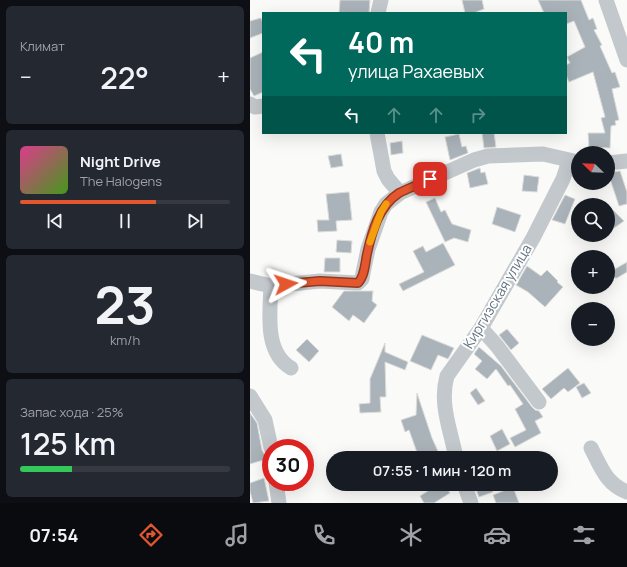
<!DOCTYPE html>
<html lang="ru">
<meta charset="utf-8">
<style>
:root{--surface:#171b24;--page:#242831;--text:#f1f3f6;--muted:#9ea1a6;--line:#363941;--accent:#e4572e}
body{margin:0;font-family:Manrope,sans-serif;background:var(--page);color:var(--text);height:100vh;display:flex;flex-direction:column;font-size:15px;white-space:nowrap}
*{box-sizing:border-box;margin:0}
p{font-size:13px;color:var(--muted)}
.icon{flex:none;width:22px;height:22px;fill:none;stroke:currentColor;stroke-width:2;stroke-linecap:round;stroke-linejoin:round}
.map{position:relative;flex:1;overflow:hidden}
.details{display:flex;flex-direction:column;gap:6px;padding:6px;background:#0d0f14;width:250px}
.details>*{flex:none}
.top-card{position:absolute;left:12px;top:12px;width:305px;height:122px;border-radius:0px;box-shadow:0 4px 16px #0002;background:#00695c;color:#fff;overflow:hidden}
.needle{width:26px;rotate:293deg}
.fabs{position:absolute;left:321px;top:146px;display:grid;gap:8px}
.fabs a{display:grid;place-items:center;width:44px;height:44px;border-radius:50%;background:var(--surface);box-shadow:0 4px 16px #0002;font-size:20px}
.speed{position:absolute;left:12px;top:439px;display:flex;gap:8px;font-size:20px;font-weight:700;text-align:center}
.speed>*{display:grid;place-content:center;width:52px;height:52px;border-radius:50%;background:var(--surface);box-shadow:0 4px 16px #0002;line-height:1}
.speed .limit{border:6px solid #d22;background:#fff;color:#111}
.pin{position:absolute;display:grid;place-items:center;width:34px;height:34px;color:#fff;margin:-17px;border-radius:8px;box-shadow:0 2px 6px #0006}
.me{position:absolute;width:44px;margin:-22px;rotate:85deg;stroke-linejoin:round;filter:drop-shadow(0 0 3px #0008)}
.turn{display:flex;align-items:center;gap:14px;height:84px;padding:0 20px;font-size:18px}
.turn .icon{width:52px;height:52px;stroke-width:2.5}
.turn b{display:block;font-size:28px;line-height:34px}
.lanes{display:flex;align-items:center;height:38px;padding:0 20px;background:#0003;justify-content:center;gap:20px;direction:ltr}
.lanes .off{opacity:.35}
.big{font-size:30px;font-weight:600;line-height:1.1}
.details .card{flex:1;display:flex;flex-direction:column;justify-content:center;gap:6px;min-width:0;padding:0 14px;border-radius:6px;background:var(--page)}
.details .dial{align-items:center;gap:0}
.dial b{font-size:52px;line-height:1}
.song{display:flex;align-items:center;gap:12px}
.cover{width:48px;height:48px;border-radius:6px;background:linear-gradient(135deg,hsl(330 70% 55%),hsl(100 70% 35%))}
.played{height:4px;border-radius:2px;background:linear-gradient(90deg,var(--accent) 65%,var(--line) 65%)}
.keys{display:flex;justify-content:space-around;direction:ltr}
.heat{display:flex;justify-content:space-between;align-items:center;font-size:22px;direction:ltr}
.charge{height:6px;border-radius:3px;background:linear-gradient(90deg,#34c759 25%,var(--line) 0)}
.trip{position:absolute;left:76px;top:451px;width:232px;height:40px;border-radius:20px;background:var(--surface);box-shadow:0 4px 16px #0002;font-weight:600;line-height:40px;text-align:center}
.tabs{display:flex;height:64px;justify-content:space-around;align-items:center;background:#090b0e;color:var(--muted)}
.tabs .icon{width:28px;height:28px}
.tabs .current{color:var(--accent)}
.tabs b{font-size:18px;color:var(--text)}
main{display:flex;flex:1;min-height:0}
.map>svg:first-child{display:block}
.building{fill:#aab3b9;stroke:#dcdcda}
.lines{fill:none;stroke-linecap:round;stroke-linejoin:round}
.minor{stroke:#c3c8cc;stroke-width:15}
.route-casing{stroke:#94391e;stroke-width:10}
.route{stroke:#e4572e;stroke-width:7}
.slow{stroke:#f59e0b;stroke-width:7}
.labels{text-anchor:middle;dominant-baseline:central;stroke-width:4;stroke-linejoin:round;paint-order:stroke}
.street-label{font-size:14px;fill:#657683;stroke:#fff}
</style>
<main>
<section class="details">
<div class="card"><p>Климат</p>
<div class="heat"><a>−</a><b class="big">22°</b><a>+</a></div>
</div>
<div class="card">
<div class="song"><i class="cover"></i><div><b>Night Drive</b><p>The Halogens</p></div></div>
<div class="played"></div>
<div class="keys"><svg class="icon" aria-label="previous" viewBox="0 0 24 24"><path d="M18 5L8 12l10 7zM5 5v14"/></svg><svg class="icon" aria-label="pause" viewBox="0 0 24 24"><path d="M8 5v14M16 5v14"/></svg><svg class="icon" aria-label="next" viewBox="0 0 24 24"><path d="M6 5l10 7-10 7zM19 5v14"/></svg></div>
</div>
<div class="card dial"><b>23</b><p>km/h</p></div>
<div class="card"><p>Запас хода · 25%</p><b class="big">125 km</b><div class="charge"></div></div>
</section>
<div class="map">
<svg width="377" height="503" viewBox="0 0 377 503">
<rect width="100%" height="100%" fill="#fafaf8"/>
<!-- building -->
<path class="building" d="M 90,0 L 120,0 L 119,13 L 89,13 Z
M 212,0 L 232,0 L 234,9 L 226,12 L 226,13 L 215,13 Z
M 288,0 L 331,0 L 339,20 L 343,18 L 347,29 L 344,30 L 352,45 L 350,46 L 362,73 L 365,72 L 370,87 L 362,89 L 369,120 L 365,121 L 366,125 L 361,126 L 360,148 L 339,147 L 338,133 L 355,133 L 351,118 L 355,117 L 343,72 L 319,82 L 316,75 L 316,65 L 320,63 L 317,57 L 335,47 L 324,21 L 316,24 L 316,13 L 294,13 Z
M 11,18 L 13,23 L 13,33 L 0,38 L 0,21 Z
M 13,52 L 13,92 L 4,96 L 0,89 L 0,58 Z
M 232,133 L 244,133 L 246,147 L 234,148 Z
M 209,134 L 212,147 L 216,146 L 218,153 L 200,160 L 195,137 Z
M 152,141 L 153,153 L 141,155 L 140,143 Z
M 91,154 L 93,166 L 81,168 L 78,156 Z
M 230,168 L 231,173 L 235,172 L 238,184 L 220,188 L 217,173 Z
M 370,171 L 377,192 L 377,204 L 369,206 L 358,173 Z
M 274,175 L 289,177 L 287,192 L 272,191 Z
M 99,192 L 102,220 L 86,221 L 87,231 L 68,232 L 67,220 L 79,220 L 76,194 Z
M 315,195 L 325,199 L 315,224 L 302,220 Z
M 185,198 L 191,212 L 195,210 L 202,224 L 221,230 L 218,242 L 204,238 L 195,242 L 176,202 Z
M 358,205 L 374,221 L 364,228 L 358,219 Z
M 247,207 L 271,215 L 265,232 L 242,224 Z
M 87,240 L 102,241 L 101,253 L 86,252 Z
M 193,243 L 205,265 L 153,291 L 149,284 L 174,272 L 163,251 L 173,246 L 176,252 Z
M 75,258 L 90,258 L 90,272 L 74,272 Z
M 377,262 L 377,272 L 367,278 L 364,278 L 360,272 Z
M 277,266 L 291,276 L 297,270 L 308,281 L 307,282 L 313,287 L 295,307 L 278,292 L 266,285 Z
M 94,291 L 123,291 L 122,301 L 127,305 L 114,323 L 103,315 L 99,321 L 82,307 Z
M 257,329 L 269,343 L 261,350 L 249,335 Z
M 172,335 L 204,348 L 198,359 L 188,355 L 181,370 L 160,361 Z
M 57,339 L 69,351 L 59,362 L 46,350 Z
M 135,343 L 135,352 L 158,362 L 155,370 L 135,362 L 136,397 L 130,397 L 131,412 L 110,413 L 109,404 L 120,403 L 120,379 Z
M 229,347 L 251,366 L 282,407 L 285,410 L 289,411 L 293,417 L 285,421 L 291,433 L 265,447 L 260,438 L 276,430 L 265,409 L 273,404 L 260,385 L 258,386 L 246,369 L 237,379 L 225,369 L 232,361 L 224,354 Z
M 318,368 L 330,383 L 318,392 L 314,388 L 301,399 L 292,389 Z
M 334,383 L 341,393 L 332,398 L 326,387 Z
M 226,388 L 235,401 L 228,405 L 220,393 Z
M 167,393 L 182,438 L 191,458 L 169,458 L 159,430 L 155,432 L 151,420 L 166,415 Z
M 0,413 L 7,423 L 12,450 L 17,459 L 0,464 Z
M 252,429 L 260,444 L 247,451 L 240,436 Z
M 14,478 L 19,501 L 3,503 L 0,491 L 0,483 Z
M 189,484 L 194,484 L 200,493 L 184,503 L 174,503 L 170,496 Z
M 224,484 L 240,484 L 243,492 L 229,497 Z
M 263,487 L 269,503 L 246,503 L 243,495 Z"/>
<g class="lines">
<!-- minor -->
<path class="minor" d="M 356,0 L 377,60
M 128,13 L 131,0
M 0,104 L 5,107 L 13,106
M 127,133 L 134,171 L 138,179 L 150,193
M 358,163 L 377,161
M 0,281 L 21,286 L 70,281 L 108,283 L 112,279 L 113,273 L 118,249 L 131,212 L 136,204 L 150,193 L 224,160 L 238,156 L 293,154 L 328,162
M 21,286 C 20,313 14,352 41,368
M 231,328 L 247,346 L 289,402
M 0,396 L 15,420 L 21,448
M 341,448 C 351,467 356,484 377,492
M 206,458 C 201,431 189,404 197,376 L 231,328 L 283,238 L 313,179 L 319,161
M 26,482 L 29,503
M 214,484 L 221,503"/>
</g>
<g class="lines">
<defs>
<path id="route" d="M 36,284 L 70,281 L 108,283 C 115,276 115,263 117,254 C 122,231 129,206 149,193 C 159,188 170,184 180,179"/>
</defs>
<!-- route casing -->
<use href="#route" class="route-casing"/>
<!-- route -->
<use href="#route" class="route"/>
<!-- slow -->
<path class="slow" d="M 120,242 L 131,212 L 136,204"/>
</g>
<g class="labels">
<!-- street labels -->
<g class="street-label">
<text transform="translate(247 296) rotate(-59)">Киргизская улица</text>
</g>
</g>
</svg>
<div class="fabs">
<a><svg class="needle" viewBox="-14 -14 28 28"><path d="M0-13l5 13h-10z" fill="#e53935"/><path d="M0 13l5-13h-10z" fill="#9ea1a6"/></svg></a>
<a><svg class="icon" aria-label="search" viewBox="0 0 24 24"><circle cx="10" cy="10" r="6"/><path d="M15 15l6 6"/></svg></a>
<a>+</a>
<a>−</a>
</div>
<div class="speed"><div class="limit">30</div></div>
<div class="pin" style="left:180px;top:179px;background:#d93025"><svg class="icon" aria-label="arrive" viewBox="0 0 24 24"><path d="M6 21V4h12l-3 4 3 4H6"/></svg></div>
<svg class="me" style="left:36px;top:284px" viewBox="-20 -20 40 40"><path d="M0-17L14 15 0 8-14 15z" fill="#e4572e" stroke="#fff" stroke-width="4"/></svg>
<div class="trip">07:55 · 1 мин · 120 m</div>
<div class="top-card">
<div class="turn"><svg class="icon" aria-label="left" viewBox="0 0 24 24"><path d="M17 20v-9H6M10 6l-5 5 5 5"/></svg><div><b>40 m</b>улица Рахаевых</div></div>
<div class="lanes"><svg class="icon" aria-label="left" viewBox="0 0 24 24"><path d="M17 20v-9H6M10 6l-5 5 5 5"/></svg><svg class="icon off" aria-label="ahead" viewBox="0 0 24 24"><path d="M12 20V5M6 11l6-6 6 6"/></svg><svg class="icon off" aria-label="ahead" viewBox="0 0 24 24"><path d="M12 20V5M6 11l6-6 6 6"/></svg><svg class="icon off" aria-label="right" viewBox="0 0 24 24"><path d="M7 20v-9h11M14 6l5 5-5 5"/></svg></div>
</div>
</div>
</main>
<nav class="tabs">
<b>07:54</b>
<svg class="icon current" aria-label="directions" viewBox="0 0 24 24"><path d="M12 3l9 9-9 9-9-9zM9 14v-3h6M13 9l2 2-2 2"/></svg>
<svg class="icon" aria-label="music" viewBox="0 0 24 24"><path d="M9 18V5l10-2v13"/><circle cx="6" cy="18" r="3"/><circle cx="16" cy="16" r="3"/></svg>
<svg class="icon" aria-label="phone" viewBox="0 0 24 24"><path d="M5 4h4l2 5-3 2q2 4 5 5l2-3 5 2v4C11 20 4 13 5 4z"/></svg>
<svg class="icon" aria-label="climate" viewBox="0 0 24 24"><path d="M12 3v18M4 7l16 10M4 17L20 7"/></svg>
<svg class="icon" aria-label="car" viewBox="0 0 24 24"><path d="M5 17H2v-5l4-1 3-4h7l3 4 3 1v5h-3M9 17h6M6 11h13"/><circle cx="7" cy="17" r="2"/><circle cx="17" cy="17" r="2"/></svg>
<svg class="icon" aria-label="filters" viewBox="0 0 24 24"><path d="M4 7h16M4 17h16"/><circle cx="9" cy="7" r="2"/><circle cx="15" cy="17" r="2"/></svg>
</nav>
